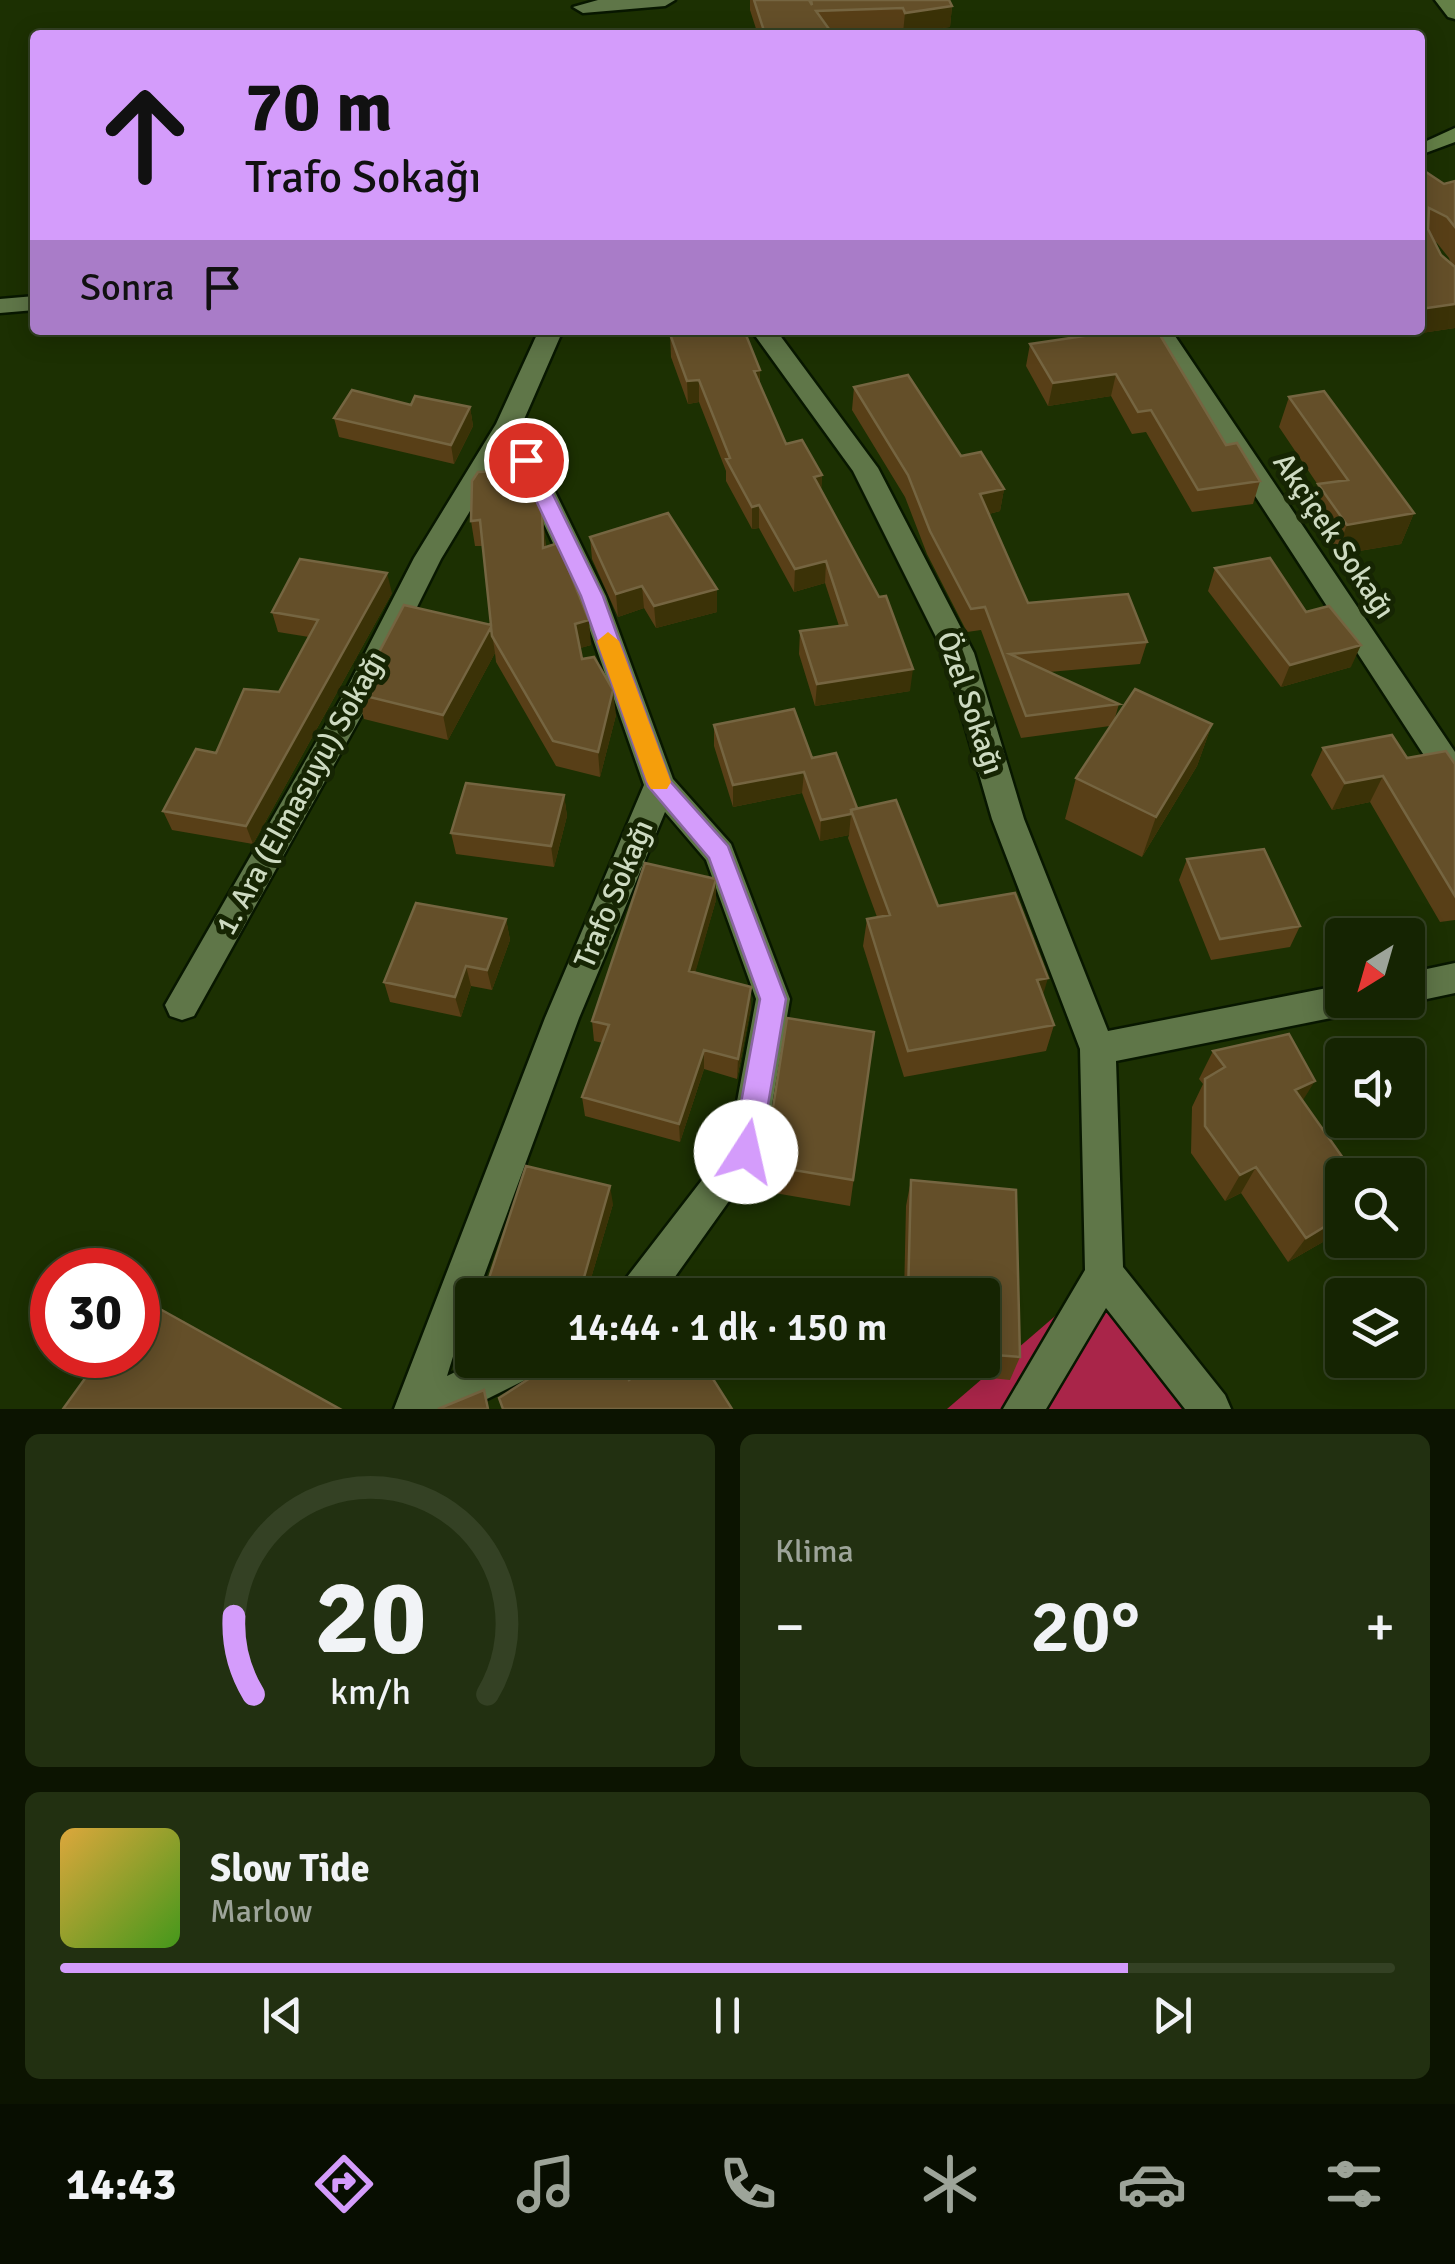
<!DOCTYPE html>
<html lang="tr">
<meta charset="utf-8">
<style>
:root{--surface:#152402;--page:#223011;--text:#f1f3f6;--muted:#9da499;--line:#344124;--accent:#d49cfb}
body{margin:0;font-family:Signika,sans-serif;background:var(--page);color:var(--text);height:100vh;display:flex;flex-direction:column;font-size:38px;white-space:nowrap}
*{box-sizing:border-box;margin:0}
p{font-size:32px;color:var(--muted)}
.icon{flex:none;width:55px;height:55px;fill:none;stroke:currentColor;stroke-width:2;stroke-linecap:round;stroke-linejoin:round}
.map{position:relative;height:1409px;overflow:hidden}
.details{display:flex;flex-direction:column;gap:25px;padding:25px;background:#0c1401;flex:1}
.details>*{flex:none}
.hud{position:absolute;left:30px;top:30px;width:1395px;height:305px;border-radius:10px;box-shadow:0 5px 25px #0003,0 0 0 2px var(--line);background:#d49cfb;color:#111;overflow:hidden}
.needle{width:65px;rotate:217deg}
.buttons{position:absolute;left:1325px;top:918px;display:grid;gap:20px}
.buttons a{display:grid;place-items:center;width:100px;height:100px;border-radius:10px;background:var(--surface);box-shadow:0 5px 25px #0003,0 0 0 2px var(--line);font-size:50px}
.speed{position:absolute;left:30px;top:1248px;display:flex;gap:20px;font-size:50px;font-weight:700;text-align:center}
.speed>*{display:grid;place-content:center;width:130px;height:130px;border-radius:50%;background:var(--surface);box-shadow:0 5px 25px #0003,0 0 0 2px var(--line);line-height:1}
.speed .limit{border:15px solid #d22;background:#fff;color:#111}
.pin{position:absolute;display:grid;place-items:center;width:85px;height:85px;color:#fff;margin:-42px;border:5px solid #fff;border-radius:50%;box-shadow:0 2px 10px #0007}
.me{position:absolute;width:110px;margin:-55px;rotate:10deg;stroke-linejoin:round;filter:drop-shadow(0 0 8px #0008)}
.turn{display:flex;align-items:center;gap:35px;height:210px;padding:0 50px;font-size:45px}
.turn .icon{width:130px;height:130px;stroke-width:2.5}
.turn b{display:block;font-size:70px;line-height:85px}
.then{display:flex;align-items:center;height:95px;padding:0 50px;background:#0003;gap:20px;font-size:38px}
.big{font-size:75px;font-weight:600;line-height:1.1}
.details .widget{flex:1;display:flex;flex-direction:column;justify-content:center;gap:15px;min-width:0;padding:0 35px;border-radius:15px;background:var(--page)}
.details .dial{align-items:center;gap:0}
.dial svg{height:260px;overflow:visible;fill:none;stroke:var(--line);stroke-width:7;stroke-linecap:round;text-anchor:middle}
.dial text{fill:var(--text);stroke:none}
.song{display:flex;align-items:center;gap:30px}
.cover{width:120px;height:120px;border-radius:15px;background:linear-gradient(135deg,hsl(40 70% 55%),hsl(100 70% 35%))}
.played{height:10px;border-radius:5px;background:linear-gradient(90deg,var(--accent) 80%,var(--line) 80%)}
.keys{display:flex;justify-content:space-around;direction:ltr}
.heat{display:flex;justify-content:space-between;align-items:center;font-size:55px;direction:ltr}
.details .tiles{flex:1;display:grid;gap:25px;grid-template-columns:1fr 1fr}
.widget:last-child{grid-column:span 2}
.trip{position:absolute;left:455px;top:1278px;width:545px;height:100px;border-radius:10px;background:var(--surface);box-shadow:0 5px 25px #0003,0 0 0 2px var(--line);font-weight:600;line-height:100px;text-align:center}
.dock{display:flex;height:160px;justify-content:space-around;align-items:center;background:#080e01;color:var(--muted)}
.dock .icon{width:70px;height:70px}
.dock .active{color:var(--accent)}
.dock b{font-size:45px;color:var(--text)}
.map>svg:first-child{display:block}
.forest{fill:#a92549}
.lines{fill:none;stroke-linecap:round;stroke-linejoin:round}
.minor-casing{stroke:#081700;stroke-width:5}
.tertiary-casing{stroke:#081700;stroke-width:5}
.secondary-casing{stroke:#081700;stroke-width:5}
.minor{fill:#5f7648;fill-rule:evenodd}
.tertiary{fill:#5f7648;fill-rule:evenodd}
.secondary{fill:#648047;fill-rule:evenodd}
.wall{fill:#583f17;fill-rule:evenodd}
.shaded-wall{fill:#3b3207}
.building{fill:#644f29;stroke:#756541;stroke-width:2.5}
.route{fill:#d49cfb;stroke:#8a65a3;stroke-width:2.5}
.slow{fill:#f59e0b}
.labels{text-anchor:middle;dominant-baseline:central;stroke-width:10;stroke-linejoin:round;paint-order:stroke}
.street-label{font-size:30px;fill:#cddac1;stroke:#162503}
</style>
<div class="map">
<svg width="1455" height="1409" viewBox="0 0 1455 1409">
<rect width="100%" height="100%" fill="#1c3002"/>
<!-- forest -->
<path class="forest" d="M 1104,1274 L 1211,1409 L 947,1409 Z"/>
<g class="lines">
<defs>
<path id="minor" d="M 675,0 L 665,6 L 583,13 L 573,7 L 598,0 Z
M 539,330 L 563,330 L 522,424 L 606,596 L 673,779 L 731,844 L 790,999 L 764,1152 L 662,1295 L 618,1295 L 624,1281 L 729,1145 L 756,999 L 706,860 L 665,812 L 579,1018 L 477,1295 L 472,1295 L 447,1376 L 480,1360 L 543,1360 L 537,1374 L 467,1409 L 394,1409 L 545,1018 L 644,785 L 578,596 L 508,448 L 441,559 L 373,695 L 194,1016 L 182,1020 L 170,1016 L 165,1005 L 346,690 L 414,558 L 496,424 Z
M 751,330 L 776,330 L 878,468 L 974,653 L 1024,819 L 1108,1031 L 1342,985 L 1342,1000 L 1363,1000 L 1358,1011 L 1346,1015 L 1116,1061 L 1123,1267 L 1225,1395 L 1231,1409 L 1185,1409 L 1106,1308 L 1046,1409 L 1003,1409 L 1085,1270 L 1080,1049 L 992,819 L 944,653 L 853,471 Z
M 1147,330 L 1171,330 L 1455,752 L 1455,789 L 1444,786 Z
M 1455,963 L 1455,993 L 1408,1003 L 1399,1000 L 1408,1000 L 1408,973 Z"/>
<path id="tertiary" d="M 35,296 L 35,310 L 0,313 L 0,299 Z"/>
<path id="secondary" d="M 1435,0 L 1455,0 L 1455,19 L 1448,17 Z
M 1455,128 L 1455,142 L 1420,155 L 1420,144 Z"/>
</defs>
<!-- minor casing -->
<use href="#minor" class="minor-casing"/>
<!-- tertiary casing -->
<use href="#tertiary" class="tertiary-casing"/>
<!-- secondary casing -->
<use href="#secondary" class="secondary-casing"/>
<!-- minor -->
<use href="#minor" class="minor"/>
<!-- tertiary -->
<use href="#tertiary" class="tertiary"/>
<!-- secondary -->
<use href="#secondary" class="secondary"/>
</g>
<!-- wall -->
<path class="wall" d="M 750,0 L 949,0 L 952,6 L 950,27 L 903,33 L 901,28 L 829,31 L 829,35 L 758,35 L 750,10 Z
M 1420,168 L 1444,184 L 1455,181 L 1455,328 L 1401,336 L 1397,330 L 1420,330 ZM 1434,241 L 1437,243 L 1449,258 L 1451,264 L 1441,255 Z
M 1086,330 L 1157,330 L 1226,445 L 1260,481 L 1253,504 L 1192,512 L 1146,432 L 1132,434 L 1111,396 L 1048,406 L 1026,366 L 1030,344 L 1089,335 Z
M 670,334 L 760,370 L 760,385 L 786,444 L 822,475 L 821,490 L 910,691 L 815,706 L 799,654 L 800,631 L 839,626 L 825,583 L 794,592 L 759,528 L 752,529 L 726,481 L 726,471 L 699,402 L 688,404 L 671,357 Z
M 854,387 L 961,456 L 1004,489 L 1000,511 L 989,514 L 1028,603 L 1147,642 L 1140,664 L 1049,672 L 1119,704 L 1114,721 L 1212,724 L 1197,766 L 1142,857 L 1065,819 L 1076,778 L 1110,726 L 1021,738 L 981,630 L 967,632 L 927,554 L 905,497 L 852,410 Z
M 1289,397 L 1414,513 L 1401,544 L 1335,555 L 1307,515 L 1318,485 L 1279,427 Z
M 411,405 L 470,407 L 473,426 L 454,464 L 339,437 L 334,418 Z
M 542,510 L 546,547 L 591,645 L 580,648 L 582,659 L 616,715 L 600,777 L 556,766 L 496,662 L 495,653 L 448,740 L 364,719 L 357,694 L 491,625 L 483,546 L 475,546 L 471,521 Z
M 590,537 L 717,612 L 656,628 L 644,608 L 618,617 L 592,559 Z
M 1215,568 L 1306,612 L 1351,667 L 1281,687 L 1208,591 Z
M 392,593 L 253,844 L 172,830 L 163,811 L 216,753 L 279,692 L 309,637 L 278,632 L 272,612 Z
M 714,725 L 812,758 L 857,808 L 938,906 L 1043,996 L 1054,1025 L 1046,1051 L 904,1077 L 863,946 L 867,919 L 877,917 L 848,838 L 849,835 L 820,841 L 802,793 L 733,807 L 714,746 Z
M 1323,748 L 1455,764 L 1455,920 L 1440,922 L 1370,802 L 1332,810 L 1311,775 Z
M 564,795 L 567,816 L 554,867 L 456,854 L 451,833 Z
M 1187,859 L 1300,926 L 1290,947 L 1211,960 L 1179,880 Z
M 716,900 L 695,972 L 751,987 L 751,1007 L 737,1079 L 704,1069 L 680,1142 L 585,1116 L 582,1097 L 603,1043 L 594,1041 L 592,1021 Z
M 506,919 L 510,940 L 492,990 L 471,986 L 461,1017 L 390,1002 L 384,982 Z
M 874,1032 L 850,1206 L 763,1191 L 764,1165 Z
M 1213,1051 L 1303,1101 L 1342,1175 L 1342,1231 L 1288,1262 L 1241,1193 L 1225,1201 L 1191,1153 L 1192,1107 L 1203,1084 L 1199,1079 Z
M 911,1180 L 1016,1190 L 1020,1357 L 1010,1380 L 926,1371 L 926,1360 L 982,1360 L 982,1295 L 904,1295 L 906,1206 Z
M 613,1204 L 586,1295 L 490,1295 L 487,1284 Z"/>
<!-- shaded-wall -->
<path class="shaded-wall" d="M 952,6 L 950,27 L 903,33 L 905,13 Z
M 1455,304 L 1455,328 L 1401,336 L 1404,330 L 1420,330 L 1420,309 Z
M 760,370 L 759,393 L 754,371 Z
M 1116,374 L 1111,396 L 1048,406 L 1053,383 Z
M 699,380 L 699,402 L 688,404 L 687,381 Z
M 470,407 L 473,426 L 454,464 L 451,445 Z
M 822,475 L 821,498 L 814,477 Z
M 1004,489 L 1000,511 L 977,517 L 980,494 Z
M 759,505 L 759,528 L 752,529 L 752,507 Z
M 542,510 L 545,536 L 546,574 L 543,548 Z
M 1414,513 L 1401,544 L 1335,555 L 1347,525 Z
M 826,561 L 825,583 L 794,592 L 795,569 Z
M 387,573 L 392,593 L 253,844 L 246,826 Z
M 642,586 L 644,608 L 618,617 L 616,594 Z
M 717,589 L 717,612 L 656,628 L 654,606 Z
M 589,620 L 591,645 L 577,649 L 575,624 Z
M 491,627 L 495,653 L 448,740 L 443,715 Z
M 1361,645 L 1351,667 L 1281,687 L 1290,665 Z
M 913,669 L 910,691 L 815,706 L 817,684 Z
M 613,690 L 616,715 L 600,777 L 598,752 Z
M 1212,724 L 1197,766 L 1142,857 L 1156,817 Z
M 804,772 L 802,793 L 733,807 L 733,785 Z
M 1383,776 L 1370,802 L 1332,810 L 1345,783 Z
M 564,795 L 567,816 L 554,867 L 551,846 Z
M 851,814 L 849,835 L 820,841 L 821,820 Z
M 716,879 L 716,900 L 690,991 L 689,971 Z
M 506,919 L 510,940 L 492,990 L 487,970 Z
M 466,966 L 471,986 L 461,1017 L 455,997 Z
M 1048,978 L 1040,1005 L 1037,980 Z
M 751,987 L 751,1007 L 737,1079 L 738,1059 Z
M 704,1050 L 704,1069 L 680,1142 L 679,1124 Z
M 1315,1081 L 1298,1108 L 1295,1090 Z
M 1256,1167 L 1241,1193 L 1225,1201 L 1240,1175 Z
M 610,1186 L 613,1204 L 586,1295 L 579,1295 Z
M 1342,1216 L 1342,1231 L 1288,1262 L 1306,1238 Z"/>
<!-- building -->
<path class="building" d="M 754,0 L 809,0 L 812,5 L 811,0 L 949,0 L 952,6 L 905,13 L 903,8 L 816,11 L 829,29 L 764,31 Z
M 1420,168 L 1444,184 L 1455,181 L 1455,227 L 1447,217 L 1429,208 L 1428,229 L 1441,255 L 1455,267 L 1455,304 L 1420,309 Z
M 700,330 L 744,330 L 760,370 L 754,371 L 786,444 L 802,440 L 822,475 L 814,477 L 879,597 L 886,596 L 913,669 L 817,684 L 800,631 L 847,625 L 826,561 L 795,569 L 759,505 L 752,507 L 726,459 L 730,458 L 699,380 L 687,381 L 670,334 Z
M 1102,330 L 1157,330 L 1226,445 L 1237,443 L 1260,481 L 1198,490 L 1151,410 L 1138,412 L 1116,374 L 1053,383 L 1030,344 L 1104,333 Z
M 908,375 L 961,456 L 981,452 L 1004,489 L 980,494 L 1028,603 L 1128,594 L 1147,642 L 1010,654 L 1119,704 L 1026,716 L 985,607 L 971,609 L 930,531 L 908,475 L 854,387 Z
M 352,390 L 411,405 L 415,396 L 470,407 L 451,445 L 334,418 Z
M 1324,391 L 1414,513 L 1347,525 L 1318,484 L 1348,480 L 1289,397 Z
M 523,470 L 542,510 L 543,548 L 558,543 L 589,620 L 575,624 L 582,659 L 594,657 L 613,690 L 598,752 L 553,741 L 492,636 L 491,627 L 443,715 L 357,694 L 404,605 L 491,625 L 480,520 L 471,521 L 472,481 L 478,472 Z
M 668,513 L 717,589 L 654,606 L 642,586 L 616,594 L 590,537 Z
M 1270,558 L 1306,612 L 1329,606 L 1361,645 L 1290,665 L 1215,568 Z
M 300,559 L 387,573 L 246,826 L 163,811 L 196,749 L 216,753 L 244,689 L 279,692 L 318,620 L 272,612 Z
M 1135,689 L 1212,724 L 1156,817 L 1076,778 Z
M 794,709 L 812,758 L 836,753 L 857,808 L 851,810 L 851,814 L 821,820 L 804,772 L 733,785 L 714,725 Z
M 1392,735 L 1407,758 L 1446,751 L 1455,764 L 1455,896 L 1383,776 L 1345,783 L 1323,748 Z
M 466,783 L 564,795 L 551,846 L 451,833 Z
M 896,800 L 938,906 L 1015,893 L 1048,978 L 1037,980 L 1054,1025 L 908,1051 L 867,919 L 890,915 L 851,810 Z
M 1264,849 L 1300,926 L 1220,939 L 1187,859 Z
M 645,863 L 716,879 L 689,971 L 751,987 L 738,1059 L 704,1050 L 679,1124 L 582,1097 L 609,1025 L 592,1021 Z
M 416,903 L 506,919 L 487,970 L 466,966 L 455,997 L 384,982 Z
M 787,1018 L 874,1032 L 853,1180 L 764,1165 Z
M 1289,1034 L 1315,1081 L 1295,1090 L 1355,1175 L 1342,1175 L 1342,1216 L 1306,1238 L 1256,1167 L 1240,1175 L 1205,1126 L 1205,1079 L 1225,1067 L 1213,1051 Z
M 526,1166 L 610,1186 L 579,1295 L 531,1295 L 487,1284 Z
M 911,1180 L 1016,1190 L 1020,1357 L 982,1354 L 982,1295 L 908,1295 Z
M 142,1299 L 340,1409 L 63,1409 L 102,1355 L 138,1355 L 138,1305 Z
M 558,1360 L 617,1360 L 629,1380 L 659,1360 L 701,1360 L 732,1409 L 503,1409 L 499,1398 Z
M 484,1390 L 488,1409 L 438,1409 Z"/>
<!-- route -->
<path class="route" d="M 526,454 L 536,460 L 603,596 L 670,781 L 728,846 L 786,999 L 760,1152 L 756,1162 L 746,1165 L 736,1162 L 732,1152 L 760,999 L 709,858 L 648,786 L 581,596 L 517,460 Z"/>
<!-- slow -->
<path class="slow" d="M 608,632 L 619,641 L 671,782 L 667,789 L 651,789 L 647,782 L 597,641 Z"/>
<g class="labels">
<!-- street labels -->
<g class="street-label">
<text transform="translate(1334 536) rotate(56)">Akçiçek Sokağı</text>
<text transform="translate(970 703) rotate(71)">Özel Sokağı</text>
<text transform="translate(301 793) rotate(-61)">1. Ara (Elmasuyu) Sokağı</text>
<text transform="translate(614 894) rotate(-67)">Trafo Sokağı</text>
</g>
</g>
</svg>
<div class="buttons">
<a><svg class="needle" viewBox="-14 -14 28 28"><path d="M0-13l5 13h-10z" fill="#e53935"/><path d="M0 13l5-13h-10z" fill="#9da499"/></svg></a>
<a><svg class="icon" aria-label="sound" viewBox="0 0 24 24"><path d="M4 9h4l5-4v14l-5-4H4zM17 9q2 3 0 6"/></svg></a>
<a><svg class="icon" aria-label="search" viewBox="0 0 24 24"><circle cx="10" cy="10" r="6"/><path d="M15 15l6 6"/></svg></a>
<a><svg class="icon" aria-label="layers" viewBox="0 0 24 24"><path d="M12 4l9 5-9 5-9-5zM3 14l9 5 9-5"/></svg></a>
</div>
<div class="speed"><div class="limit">30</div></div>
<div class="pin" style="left:526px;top:460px;background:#d93025"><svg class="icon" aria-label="arrive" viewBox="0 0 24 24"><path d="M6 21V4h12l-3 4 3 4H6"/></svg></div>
<svg class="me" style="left:746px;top:1152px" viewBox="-20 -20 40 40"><circle r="19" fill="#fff"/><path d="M0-13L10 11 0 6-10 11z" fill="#d49cfb"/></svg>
<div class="trip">14:44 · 1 dk · 150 m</div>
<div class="hud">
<div class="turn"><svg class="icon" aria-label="ahead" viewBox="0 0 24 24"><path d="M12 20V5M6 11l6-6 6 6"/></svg><div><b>70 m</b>Trafo Sokağı</div></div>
<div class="then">Sonra<svg class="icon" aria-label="arrive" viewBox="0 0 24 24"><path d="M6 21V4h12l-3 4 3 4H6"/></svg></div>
</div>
</div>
<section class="details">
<div class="tiles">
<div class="widget dial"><svg viewBox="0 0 100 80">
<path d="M14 69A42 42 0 1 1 86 69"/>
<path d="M14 69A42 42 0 0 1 8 45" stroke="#d49cfb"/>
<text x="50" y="56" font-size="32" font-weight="700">20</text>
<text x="50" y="72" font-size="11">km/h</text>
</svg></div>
<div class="widget"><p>Klima</p>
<div class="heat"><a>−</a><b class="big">20°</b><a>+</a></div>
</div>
<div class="widget">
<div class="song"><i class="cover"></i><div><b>Slow Tide</b><p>Marlow</p></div></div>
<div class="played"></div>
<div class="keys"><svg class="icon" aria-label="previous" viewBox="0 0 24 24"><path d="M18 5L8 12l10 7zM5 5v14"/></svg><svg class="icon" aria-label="pause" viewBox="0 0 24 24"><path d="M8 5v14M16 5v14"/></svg><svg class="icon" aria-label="next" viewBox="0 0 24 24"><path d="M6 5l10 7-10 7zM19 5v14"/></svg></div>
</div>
</div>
</section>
<nav class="dock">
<b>14:43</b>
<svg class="icon active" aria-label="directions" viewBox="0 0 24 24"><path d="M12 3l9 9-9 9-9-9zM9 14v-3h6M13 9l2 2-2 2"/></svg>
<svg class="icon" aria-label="music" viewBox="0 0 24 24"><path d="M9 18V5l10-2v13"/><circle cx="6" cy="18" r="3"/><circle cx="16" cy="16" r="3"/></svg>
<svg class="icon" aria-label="phone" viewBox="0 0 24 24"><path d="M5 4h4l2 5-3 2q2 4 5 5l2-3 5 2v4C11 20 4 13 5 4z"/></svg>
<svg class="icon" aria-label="climate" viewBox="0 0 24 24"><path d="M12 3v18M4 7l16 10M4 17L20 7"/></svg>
<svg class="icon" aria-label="car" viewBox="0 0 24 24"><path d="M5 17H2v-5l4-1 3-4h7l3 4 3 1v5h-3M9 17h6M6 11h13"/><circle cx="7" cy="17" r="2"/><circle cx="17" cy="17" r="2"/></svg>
<svg class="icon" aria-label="filters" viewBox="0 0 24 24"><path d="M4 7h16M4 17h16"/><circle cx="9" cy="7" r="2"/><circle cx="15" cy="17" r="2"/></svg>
</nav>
